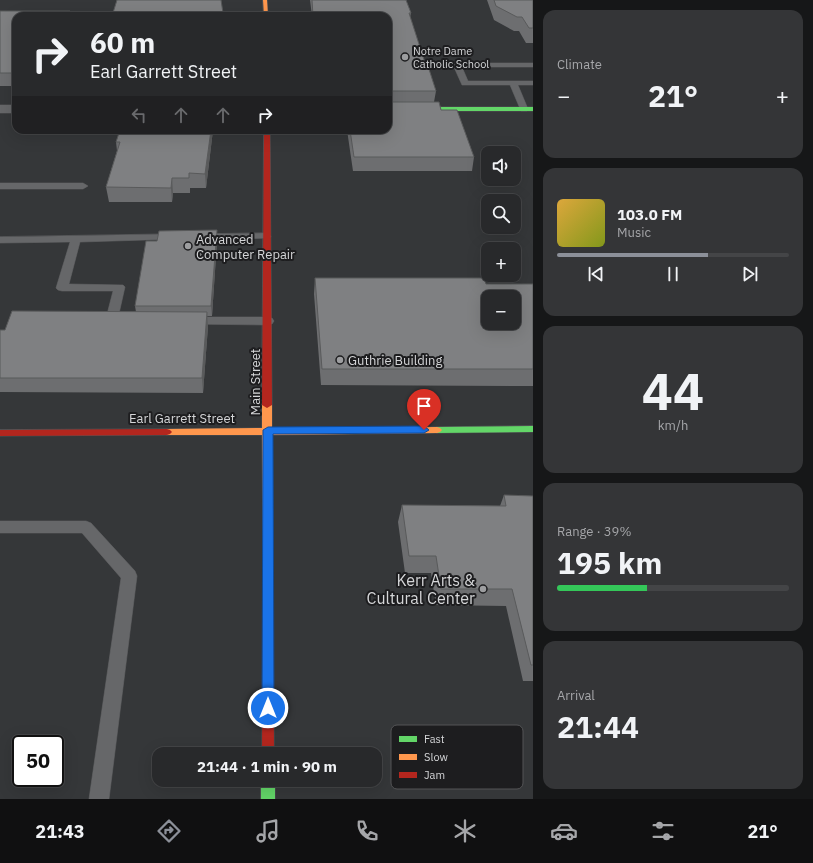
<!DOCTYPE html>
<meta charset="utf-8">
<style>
:root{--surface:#28292b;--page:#343537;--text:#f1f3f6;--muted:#a5a6a9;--line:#444547;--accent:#8c9099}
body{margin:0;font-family:"IBM Plex Sans",sans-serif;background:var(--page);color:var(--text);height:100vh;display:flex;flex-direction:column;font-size:15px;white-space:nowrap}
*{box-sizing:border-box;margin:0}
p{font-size:13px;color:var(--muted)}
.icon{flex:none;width:22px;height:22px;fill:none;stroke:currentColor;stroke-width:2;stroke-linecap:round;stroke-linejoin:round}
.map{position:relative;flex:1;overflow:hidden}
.side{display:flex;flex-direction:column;gap:10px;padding:10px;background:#161718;width:280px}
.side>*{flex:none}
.guide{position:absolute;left:12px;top:12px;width:380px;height:122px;border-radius:12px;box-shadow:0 4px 16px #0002,0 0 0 1px var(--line);background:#28292b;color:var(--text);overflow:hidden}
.fabs{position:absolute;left:481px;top:146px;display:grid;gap:8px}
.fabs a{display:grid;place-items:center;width:40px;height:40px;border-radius:8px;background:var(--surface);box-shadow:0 4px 16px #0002,0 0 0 1px var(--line);font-size:20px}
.speed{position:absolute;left:12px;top:735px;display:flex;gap:8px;font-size:20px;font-weight:700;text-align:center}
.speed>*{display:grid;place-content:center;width:52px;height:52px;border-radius:50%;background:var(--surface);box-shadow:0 4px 16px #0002,0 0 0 1px var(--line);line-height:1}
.speed .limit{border:2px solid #111;border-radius:6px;background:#fff;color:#111}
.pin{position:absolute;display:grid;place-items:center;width:34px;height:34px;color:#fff;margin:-41px -17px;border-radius:50% 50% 50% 0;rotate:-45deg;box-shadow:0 0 4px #0007}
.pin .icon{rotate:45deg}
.me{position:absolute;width:44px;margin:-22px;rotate:0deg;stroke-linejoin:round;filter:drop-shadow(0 0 3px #0008)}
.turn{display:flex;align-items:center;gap:14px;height:84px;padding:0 12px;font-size:18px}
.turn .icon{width:52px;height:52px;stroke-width:2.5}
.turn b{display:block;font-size:28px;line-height:34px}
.lanes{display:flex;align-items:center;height:38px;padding:0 12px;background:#0003;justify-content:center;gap:20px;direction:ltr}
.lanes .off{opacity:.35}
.big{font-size:30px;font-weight:800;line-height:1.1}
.side .tile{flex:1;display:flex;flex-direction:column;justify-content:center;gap:6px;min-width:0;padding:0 14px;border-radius:12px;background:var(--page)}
.side .dial{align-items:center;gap:0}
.dial b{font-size:52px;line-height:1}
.song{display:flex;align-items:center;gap:12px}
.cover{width:48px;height:48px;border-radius:6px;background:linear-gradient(135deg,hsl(40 70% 55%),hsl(70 70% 35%))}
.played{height:4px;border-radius:2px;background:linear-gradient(90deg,var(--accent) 65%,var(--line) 65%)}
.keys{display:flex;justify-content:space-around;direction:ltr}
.heat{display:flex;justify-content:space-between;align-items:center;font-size:22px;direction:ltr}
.charge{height:6px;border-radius:3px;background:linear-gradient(90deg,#34c759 39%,var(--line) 0)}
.trip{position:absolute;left:152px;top:747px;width:230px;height:40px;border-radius:12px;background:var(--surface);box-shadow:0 4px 16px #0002,0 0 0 1px var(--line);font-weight:800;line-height:40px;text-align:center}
.menu{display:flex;height:64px;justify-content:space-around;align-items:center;background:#101011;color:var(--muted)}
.menu .icon{width:28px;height:28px}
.menu .on{color:var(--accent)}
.menu b{font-size:18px;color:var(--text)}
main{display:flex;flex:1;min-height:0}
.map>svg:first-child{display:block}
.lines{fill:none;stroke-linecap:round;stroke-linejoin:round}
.lane-casing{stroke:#525355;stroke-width:1}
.street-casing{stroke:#525355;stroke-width:1}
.fast-casing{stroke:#525355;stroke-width:1}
.slow-casing{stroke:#525355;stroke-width:1}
.jam-casing{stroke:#525355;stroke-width:1}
.lane{fill:#666769;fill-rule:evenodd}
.street{fill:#666769;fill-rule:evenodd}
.fast{fill:#63d668;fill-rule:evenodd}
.slow{fill:#ff974d;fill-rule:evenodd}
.jam{fill:#b3261e;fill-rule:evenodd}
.wall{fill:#6d6e70}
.shaded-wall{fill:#595a5b}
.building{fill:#7f8082;stroke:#595a5b;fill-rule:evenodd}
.route{fill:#1a73e8;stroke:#114b97}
.poi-dot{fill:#9d9ea0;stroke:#1d1d1f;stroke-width:1.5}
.labels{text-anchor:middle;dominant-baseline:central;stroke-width:4;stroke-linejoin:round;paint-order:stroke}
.far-poi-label{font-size:11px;fill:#d5d6d8;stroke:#1d1d1f;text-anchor:start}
.poi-label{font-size:13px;fill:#d5d6d8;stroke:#1d1d1f;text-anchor:start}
.street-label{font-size:13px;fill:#d5d6d8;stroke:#1d1d1f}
.near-poi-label{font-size:16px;fill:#d5d6d8;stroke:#1d1d1f;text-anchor:end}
.key{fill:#1d1d1f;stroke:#545456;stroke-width:1}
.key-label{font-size:11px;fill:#d5d6d8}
</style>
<main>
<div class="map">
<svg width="533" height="799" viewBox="0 0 533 799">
<rect width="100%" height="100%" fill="#353739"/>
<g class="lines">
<defs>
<path id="lane" d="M 454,63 L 533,63 L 533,67 L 462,67 L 468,81 L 533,81 L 533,85 L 518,85 L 528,109 L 527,111 L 521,111 L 510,85 L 462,85 L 453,65 Z
M 0,183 L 83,183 L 88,186 L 83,189 L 0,189 Z
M 266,233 L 271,236 L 270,238 L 200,240 L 195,237 L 200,234 Z
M 174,234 L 179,237 L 178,239 L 80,242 L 69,284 L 123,285 L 125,287 L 118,318 L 122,319 L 124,322 L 122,325 L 107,325 L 105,322 L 113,291 L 62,291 L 58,290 L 56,288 L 70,242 L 0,243 L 0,237 Z
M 189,317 L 268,317 L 272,318 L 274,321 L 272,324 L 268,325 L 185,324 L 183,321 L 185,318 Z
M 0,521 L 86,521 L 91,523 L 135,571 L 137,576 L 109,799 L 89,799 L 121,578 L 82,533 L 0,533 Z"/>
<path id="street" d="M 0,105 L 16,105 L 16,113 L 0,113 Z"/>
<path id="fast" d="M 388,107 L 533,107 L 533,111 L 388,111 Z
M 533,426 L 533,432 L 437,433 L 434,432 L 432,430 L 434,428 L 437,427 Z
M 261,780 L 275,780 L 275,799 L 261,799 Z"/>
<path id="slow" d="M 263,0 L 267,0 L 268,16 L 264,16 Z
M 267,402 L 272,405 L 272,428 L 437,427 L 440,428 L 442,430 L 440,432 L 437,433 L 272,435 L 273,569 L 272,572 L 268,574 L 264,572 L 263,569 L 262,435 L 167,435 L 164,434 L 162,432 L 164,430 L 167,429 L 262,428 L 262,405 Z"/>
<path id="jam" d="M 264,130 L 270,130 L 272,405 L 267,408 L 262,405 Z
M 167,429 L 170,430 L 172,432 L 170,434 L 167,435 L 0,436 L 0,430 Z
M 268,564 L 272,566 L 273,569 L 274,754 L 262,754 L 263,569 L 264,566 Z"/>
</defs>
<!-- lane casing -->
<use href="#lane" class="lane-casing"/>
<!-- street casing -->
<use href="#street" class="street-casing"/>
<!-- fast casing -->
<use href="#fast" class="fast-casing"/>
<!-- slow casing -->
<use href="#slow" class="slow-casing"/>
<!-- jam casing -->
<use href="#jam" class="jam-casing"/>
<!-- lane -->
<use href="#lane" class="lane"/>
<!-- street -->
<use href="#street" class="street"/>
<!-- fast -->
<use href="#fast" class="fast"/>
<!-- slow -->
<use href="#slow" class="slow"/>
<!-- jam -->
<use href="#jam" class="jam"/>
</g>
<!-- wall -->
<path class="wall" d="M 310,0 L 406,0 L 411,13 L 410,17 L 426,66 L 436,91 L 434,102 L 441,110 L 474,157 L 472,171 L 353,171 L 347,130 L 388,130 L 388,16 L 312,16 Z
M 487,0 L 533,0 L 533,43 L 526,43 L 519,31 L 514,31 L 494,20 Z
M 0,11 L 70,11 L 71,16 L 16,16 L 16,86 L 0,86 Z
M 213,130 L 206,188 L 190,188 L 190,193 L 173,193 L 172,202 L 109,202 L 106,187 L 117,151 L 116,142 Z
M 217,230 L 217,241 L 212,316 L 207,316 L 208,326 L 203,393 L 0,392 L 0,330 L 5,330 L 136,312 L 135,306 L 157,241 Z
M 315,278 L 486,284 L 533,284 L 533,386 L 321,385 L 314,294 Z
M 504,495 L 533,496 L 533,681 L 523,681 L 506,606 L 436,605 L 431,573 L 405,573 L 398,522 L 402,505 L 500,506 Z"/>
<!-- shaded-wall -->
<path class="shaded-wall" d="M 70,11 L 71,16 L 68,16 Z
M 389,91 L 388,104 L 388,92 Z
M 211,130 L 213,130 L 206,188 L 205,174 Z
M 172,178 L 173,193 L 172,202 L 171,188 Z
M 217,230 L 217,241 L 212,316 L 211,306 Z
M 207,312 L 208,326 L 203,393 L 202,378 Z"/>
<!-- building -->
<path class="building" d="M 117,0 L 221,0 L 223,13 L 223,16 L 112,16 Z
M 312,0 L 406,0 L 411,13 L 409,13 L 426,66 L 428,66 L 436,91 L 389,91 L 388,92 L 388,16 L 313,16 Z
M 494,0 L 533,0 L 533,28 L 529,28 L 522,17 L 517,17 L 496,6 Z
M 0,11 L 70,11 L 68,16 L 16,16 L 16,73 L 0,73 Z
M 388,100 L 389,102 L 439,102 L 441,110 L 457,110 L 474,157 L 354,157 L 350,130 L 388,130 Z
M 120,130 L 211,130 L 205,174 L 189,173 L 189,178 L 172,178 L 171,188 L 106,187 L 120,142 L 116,142 Z
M 217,230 L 211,306 L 135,306 L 146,241 L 157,241 L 159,231 Z
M 315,278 L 484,278 L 486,284 L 533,284 L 533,369 L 322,369 ZM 488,297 L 514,297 L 514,323 L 488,323 Z
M 12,311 L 207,312 L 202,378 L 0,378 L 0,330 L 5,330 Z
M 504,495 L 533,496 L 533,665 L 531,665 L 512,589 L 441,589 L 436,556 L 409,556 L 402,505 L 506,506 Z"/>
<!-- route -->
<path class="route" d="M 424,426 L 429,430 L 424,433 L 273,434 L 274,708 L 272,712 L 268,714 L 263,712 L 262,708 L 263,430 L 268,427 Z"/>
<!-- markers -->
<g class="poi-dot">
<circle cx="405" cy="57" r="4"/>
<circle cx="188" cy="246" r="4"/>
<circle cx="340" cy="360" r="4"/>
<circle cx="483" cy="589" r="4"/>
</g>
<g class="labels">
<!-- far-poi labels -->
<g class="far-poi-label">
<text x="413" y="51">Notre Dame<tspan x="413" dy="13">Catholic School</tspan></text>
</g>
<!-- poi labels -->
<g class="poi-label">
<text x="196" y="239">Advanced<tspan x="196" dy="15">Computer Repair</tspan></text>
<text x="348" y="360">Guthrie Building</text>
</g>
<!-- street labels -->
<g class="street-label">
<text transform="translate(255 382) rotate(-90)">Main Street</text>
<text x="182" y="418">Earl Garrett Street</text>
</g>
<!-- near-poi labels -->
<g class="near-poi-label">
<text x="475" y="580">Kerr Arts &amp;<tspan x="475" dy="18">Cultural Center</tspan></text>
</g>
</g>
<!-- legend -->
<rect x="391" y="725" width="132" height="64" rx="6" class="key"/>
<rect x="399" y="736" width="18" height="6" fill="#63d668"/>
<rect x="399" y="754" width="18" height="6" fill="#ff974d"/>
<rect x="399" y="772" width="18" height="6" fill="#b3261e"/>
<g class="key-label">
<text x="424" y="743">Fast</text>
<text x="424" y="761">Slow</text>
<text x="424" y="779">Jam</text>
</g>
</svg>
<div class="fabs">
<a><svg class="icon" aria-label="sound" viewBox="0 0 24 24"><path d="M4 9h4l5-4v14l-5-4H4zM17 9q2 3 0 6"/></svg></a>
<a><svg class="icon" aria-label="search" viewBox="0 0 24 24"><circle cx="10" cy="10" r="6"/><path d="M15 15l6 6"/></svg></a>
<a>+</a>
<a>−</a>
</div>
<div class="speed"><div class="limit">50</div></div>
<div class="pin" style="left:424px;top:430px;background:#d93025"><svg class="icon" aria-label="arrive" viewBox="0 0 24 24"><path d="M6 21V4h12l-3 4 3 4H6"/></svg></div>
<svg class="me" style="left:268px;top:708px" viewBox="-20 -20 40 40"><circle r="17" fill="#1a73e8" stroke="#fff" stroke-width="3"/><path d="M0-11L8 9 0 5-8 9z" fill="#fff"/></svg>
<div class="trip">21:44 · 1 min · 90 m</div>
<div class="guide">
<div class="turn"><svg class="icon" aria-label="right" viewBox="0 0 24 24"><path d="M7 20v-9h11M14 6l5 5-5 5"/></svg><div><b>60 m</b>Earl Garrett Street</div></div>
<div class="lanes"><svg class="icon off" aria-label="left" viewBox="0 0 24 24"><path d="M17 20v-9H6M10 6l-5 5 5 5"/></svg><svg class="icon off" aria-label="ahead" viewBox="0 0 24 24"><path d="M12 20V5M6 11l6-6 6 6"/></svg><svg class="icon off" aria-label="ahead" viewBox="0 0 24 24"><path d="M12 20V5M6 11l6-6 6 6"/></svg><svg class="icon" aria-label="right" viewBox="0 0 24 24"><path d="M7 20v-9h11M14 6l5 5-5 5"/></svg></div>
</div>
</div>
<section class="side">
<div class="tile"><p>Climate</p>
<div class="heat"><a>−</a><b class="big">21°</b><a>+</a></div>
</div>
<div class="tile">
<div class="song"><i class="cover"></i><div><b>103.0 FM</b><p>Music</p></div></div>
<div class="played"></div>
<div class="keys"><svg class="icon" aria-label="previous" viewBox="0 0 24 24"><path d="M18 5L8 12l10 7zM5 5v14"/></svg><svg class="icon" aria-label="pause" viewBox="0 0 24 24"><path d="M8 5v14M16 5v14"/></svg><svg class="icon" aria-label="next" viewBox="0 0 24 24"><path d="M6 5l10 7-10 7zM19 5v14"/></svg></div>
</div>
<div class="tile dial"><b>44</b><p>km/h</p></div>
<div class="tile"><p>Range · 39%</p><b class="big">195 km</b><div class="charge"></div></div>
<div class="tile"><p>Arrival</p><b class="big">21:44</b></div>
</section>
</main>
<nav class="menu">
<b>21:43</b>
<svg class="icon on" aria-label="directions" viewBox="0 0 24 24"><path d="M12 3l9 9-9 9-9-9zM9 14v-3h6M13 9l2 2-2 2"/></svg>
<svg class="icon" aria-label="music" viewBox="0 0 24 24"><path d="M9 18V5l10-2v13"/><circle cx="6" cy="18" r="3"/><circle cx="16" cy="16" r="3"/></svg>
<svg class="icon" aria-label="phone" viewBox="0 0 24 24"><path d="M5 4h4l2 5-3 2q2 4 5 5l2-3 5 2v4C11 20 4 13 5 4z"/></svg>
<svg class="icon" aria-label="climate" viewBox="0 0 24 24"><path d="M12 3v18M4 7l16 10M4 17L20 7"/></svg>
<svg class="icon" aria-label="car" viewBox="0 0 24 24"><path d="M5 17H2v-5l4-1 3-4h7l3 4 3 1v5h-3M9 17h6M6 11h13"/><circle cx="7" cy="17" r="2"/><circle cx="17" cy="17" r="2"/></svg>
<svg class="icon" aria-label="filters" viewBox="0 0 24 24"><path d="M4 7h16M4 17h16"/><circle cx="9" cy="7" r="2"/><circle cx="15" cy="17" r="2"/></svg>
<b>21°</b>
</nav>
